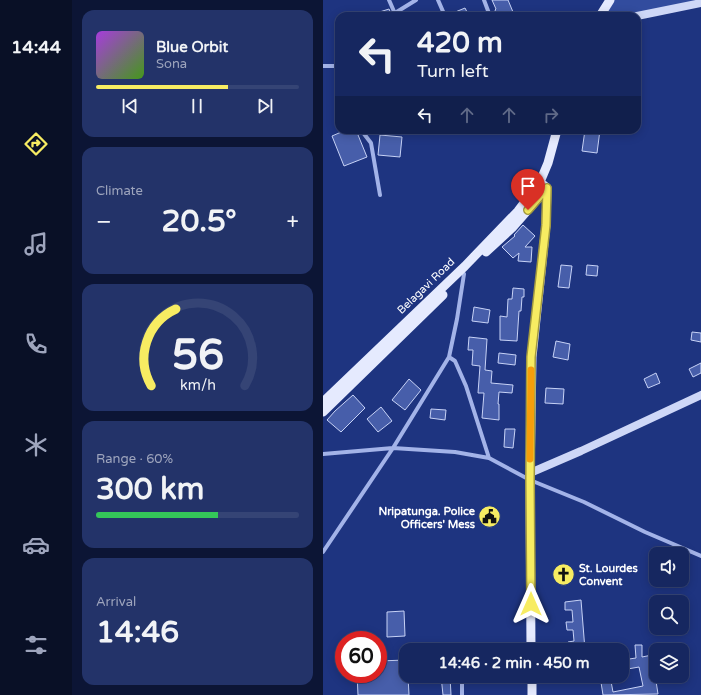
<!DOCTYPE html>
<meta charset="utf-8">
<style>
:root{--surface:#162760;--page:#233369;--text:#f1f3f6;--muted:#9ea5bd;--line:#354475;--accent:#f7ec62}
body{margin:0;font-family:"Varela Round",sans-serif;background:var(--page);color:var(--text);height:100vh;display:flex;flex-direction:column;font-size:15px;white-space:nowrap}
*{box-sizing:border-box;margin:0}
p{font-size:13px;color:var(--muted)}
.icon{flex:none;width:22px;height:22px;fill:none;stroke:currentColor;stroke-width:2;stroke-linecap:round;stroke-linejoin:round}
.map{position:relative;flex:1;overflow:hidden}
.side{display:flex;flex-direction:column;gap:10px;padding:10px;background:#0c1535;width:251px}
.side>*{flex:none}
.hud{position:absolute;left:12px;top:12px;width:306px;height:122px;border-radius:12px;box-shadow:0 2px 10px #0003,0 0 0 1px var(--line);background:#162760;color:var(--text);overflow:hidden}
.controls{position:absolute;left:326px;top:547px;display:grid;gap:8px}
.controls a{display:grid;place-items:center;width:40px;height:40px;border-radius:8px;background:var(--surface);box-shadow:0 2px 10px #0003,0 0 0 1px var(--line);font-size:20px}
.speed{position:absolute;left:12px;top:631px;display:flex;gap:8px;font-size:20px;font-weight:700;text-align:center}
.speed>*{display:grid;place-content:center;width:52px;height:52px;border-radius:50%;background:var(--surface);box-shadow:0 2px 10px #0003,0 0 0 1px var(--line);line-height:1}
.speed .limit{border:6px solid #d22;background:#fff;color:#111}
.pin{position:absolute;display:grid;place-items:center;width:34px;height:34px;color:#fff;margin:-41px -17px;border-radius:50% 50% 50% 0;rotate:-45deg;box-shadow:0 0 4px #0007}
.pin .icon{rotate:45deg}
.me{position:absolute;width:44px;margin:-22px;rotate:0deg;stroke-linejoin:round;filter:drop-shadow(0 0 3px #0008)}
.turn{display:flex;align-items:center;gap:14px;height:84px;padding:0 16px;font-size:18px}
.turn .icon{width:52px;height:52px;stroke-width:2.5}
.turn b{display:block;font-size:28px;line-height:34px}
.lanes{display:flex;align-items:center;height:38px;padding:0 16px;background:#0003;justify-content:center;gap:20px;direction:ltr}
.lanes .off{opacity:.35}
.big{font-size:30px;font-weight:700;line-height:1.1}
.side .card{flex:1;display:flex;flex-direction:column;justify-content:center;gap:6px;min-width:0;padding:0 14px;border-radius:12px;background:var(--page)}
.side .dial{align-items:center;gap:0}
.dial svg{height:104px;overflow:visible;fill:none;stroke:var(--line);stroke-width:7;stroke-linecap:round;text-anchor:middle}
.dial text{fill:var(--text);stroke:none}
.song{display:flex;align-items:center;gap:12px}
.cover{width:48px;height:48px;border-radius:6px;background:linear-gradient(135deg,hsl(280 70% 55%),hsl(100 70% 35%))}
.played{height:4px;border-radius:2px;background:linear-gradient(90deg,var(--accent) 65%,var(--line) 65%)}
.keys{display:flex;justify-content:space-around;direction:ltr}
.heat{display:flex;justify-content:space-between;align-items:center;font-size:22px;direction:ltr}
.charge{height:6px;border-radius:3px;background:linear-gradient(90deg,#34c759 60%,var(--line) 0)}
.trip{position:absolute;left:76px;top:643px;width:230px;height:40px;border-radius:12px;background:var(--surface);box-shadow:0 2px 10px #0003,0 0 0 1px var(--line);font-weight:700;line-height:40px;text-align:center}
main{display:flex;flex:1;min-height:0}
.tab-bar{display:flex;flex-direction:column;width:72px;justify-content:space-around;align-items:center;background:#091026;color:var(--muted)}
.tab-bar .icon{width:28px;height:28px}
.tab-bar .selected{color:var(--accent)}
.tab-bar b{font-size:18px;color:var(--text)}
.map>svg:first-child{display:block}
.green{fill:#324c9e}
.building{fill:#475eaa;stroke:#c7d2f6}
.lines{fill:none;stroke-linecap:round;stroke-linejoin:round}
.street{stroke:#a3b3e8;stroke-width:4}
.secondary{stroke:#ced7f7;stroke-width:8}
.primary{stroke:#e5eafe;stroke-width:9}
.route-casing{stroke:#a19940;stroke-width:10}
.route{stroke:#f7ec62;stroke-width:7}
.slow{stroke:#f59e0b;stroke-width:7}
.labels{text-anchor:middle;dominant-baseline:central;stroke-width:3;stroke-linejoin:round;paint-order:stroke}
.street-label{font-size:11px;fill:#fff;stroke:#1e3480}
.poi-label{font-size:11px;font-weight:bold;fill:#fff;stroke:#1e3480;text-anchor:end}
</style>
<main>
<nav class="tab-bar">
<b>14:44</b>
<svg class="icon selected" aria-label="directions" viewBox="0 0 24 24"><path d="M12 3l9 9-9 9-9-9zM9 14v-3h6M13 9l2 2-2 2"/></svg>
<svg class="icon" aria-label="music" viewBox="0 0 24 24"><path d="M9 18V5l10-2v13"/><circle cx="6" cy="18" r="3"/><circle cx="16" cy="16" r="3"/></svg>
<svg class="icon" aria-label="phone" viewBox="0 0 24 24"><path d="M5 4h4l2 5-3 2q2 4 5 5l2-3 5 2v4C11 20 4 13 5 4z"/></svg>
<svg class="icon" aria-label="climate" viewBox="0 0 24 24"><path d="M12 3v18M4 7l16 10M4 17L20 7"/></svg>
<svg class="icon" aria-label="car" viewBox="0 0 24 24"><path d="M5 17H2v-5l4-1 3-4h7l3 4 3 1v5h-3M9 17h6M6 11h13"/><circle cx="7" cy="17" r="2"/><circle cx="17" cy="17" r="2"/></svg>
<svg class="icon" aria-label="filters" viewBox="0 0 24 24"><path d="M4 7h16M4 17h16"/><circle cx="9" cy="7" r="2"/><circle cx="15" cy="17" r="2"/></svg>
</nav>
<section class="side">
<div class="card">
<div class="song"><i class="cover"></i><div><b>Blue Orbit</b><p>Sona</p></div></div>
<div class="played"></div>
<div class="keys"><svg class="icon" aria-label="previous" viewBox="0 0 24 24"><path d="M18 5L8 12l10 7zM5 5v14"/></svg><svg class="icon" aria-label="pause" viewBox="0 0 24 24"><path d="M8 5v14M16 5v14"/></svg><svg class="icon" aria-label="next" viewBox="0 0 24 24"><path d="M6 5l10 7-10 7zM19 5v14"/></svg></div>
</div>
<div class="card"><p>Climate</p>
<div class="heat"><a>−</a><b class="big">20.5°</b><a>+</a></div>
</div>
<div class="card dial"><svg viewBox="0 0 100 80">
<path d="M14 69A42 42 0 1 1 86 69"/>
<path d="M14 69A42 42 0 0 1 33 10" stroke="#f7ec62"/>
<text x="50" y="56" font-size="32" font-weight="700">56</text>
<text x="50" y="72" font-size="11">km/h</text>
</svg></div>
<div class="card"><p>Range · 60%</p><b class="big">300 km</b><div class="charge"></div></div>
<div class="card"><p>Arrival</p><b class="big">14:46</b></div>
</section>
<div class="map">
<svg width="378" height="695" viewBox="0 0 378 695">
<rect width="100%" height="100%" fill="#1e3480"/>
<!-- green -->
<path class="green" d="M 286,0 L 378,0 L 314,16 L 277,16 Z"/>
<!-- building -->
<path class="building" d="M 169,0 L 185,0 L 190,12 L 181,16 L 174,16 L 172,10 L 173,9 Z
M 142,8 L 146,16 L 125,16 L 125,15 Z
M 66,9 L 69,16 L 47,16 L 47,15 Z
M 23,130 L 33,130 L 44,157 L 21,166 L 9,136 Z
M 262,130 L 277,130 L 274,153 L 259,151 Z
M 57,135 L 79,137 L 77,157 L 55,155 Z
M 200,225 L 212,236 L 202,247 L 209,247 L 208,262 L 195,261 L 196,253 L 190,258 L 179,247 L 192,236 L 191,235 Z
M 238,265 L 249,266 L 246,288 L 235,287 Z
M 264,265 L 275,266 L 274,276 L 263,275 Z
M 190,288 L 201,289 L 201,297 L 199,297 L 198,311 L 196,311 L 194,341 L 177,340 L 177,316 L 184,317 L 185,299 L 189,299 Z
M 151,307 L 167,310 L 165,323 L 149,321 Z
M 369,332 L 378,333 L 378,342 L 368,340 Z
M 146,337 L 164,339 L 162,370 L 169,371 L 168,383 L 190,385 L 189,393 L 176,392 L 175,404 L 176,404 L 176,420 L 159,418 L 161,393 L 155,393 L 157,366 L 149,365 L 150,350 L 145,350 Z
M 233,341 L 247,344 L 245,360 L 230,357 Z
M 176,353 L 193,355 L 192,365 L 175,363 Z
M 378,363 L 378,373 L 370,377 L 366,369 Z
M 333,373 L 337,383 L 325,388 L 321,379 Z
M 86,379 L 98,390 L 82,410 L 69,400 Z
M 223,388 L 241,389 L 240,404 L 222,403 Z
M 30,395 L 42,408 L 18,432 L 4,420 L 12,411 Z
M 58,407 L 69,421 L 55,432 L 44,419 Z
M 108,409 L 123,410 L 122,420 L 107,418 Z
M 182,429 L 192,429 L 190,448 L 181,447 Z
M 258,600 L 262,650 L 246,650 L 245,642 L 251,641 L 250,630 L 244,630 L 243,622 L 250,622 L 249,610 L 242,610 L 242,602 Z
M 81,611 L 82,636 L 64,637 L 64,612 Z
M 312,645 L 319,645 L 319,657 L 329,655 L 335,694 L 280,695 L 277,676 L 287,676 L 290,692 L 320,686 L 316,667 L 299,670 L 299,660 L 313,658 Z
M 83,660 L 83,676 L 85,676 L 86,695 L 35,695 L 34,674 L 55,674 L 55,661 Z
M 118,676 L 127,676 L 128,695 L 120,695 Z"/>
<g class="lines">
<!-- street -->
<path class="street" d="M 66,0 L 73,16
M 115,0 L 122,16
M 161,0 L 167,16
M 72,13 L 93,0
M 0,66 L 16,66
M 38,130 L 48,143 L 57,195
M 126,357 L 132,361 L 143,386 L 166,458
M 0,454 L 70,448 L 132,452 L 166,458 L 207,480 L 261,502 L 322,532 L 378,556
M 0,552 L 70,448 L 126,357 L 134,319 L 141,274
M 139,695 L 139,679 L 141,676"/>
<!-- secondary -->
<path class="secondary" d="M 314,16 L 378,3
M 207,473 L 258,451 L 378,395"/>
<!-- primary -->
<path class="primary" d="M 277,16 L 287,0
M 163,252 L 189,228 L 224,188
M 0,402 L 142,266 L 195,211 L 217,182 L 225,163 L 234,130
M 0,412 L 120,295
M 208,650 L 207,480 L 209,357 L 223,225 L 224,188 L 217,182
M 209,676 L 209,695"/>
</g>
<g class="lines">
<defs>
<path id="route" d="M 205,210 L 224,188 L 223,225 L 208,357 L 207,480 L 208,604"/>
</defs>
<!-- route casing -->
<use href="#route" class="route-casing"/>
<!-- route -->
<use href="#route" class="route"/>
<!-- slow -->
<path class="slow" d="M 207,459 L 208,370"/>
</g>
<!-- icons -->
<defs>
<symbol id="civic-disc" viewBox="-11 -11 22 22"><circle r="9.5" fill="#f7ec62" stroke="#1e3480"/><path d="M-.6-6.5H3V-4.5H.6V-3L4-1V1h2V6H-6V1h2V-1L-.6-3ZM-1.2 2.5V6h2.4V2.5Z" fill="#111"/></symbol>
<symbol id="church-disc" viewBox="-11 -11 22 22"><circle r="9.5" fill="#f7ec62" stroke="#1e3480"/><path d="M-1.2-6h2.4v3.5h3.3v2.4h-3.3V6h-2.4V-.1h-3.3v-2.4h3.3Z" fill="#111"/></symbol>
</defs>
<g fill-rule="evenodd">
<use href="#civic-disc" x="154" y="504" width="25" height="25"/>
<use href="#church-disc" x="228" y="562" width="25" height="25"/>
</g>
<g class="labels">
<!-- street labels -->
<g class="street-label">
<text transform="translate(103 286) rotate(-44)">Belagavi Road</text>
</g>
<!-- poi labels -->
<g class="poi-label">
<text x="152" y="511">Nripatunga. Police<tspan x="152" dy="13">Officers' Mess</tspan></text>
<text x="256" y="568" text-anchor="start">St. Lourdes<tspan x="256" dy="13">Convent</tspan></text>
</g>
</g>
</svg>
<div class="controls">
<a><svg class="icon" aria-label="sound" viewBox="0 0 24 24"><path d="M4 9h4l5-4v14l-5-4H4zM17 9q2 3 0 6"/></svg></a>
<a><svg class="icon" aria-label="search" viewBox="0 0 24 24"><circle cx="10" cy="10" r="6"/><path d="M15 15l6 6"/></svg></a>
<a><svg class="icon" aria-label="layers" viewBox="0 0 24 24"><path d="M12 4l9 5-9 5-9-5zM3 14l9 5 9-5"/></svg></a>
</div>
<div class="speed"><div class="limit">60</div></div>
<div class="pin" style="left:205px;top:210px;background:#d93025"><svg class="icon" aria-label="arrive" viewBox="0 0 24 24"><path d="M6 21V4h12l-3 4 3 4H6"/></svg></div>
<svg class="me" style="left:208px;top:604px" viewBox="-20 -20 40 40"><path d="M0-17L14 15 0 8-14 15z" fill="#f7ec62" stroke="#fff" stroke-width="4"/></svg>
<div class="trip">14:46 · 2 min · 450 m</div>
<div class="hud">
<div class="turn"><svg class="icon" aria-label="left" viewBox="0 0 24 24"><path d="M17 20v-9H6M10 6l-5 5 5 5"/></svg><div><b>420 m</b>Turn left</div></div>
<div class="lanes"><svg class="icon" aria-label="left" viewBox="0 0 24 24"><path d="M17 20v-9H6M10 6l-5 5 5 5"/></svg><svg class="icon off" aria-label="ahead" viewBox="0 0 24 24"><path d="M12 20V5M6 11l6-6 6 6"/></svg><svg class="icon off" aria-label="ahead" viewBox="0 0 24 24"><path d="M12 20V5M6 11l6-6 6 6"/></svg><svg class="icon off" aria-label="right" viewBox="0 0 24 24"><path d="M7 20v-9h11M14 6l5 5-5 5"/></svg></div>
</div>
</div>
</main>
